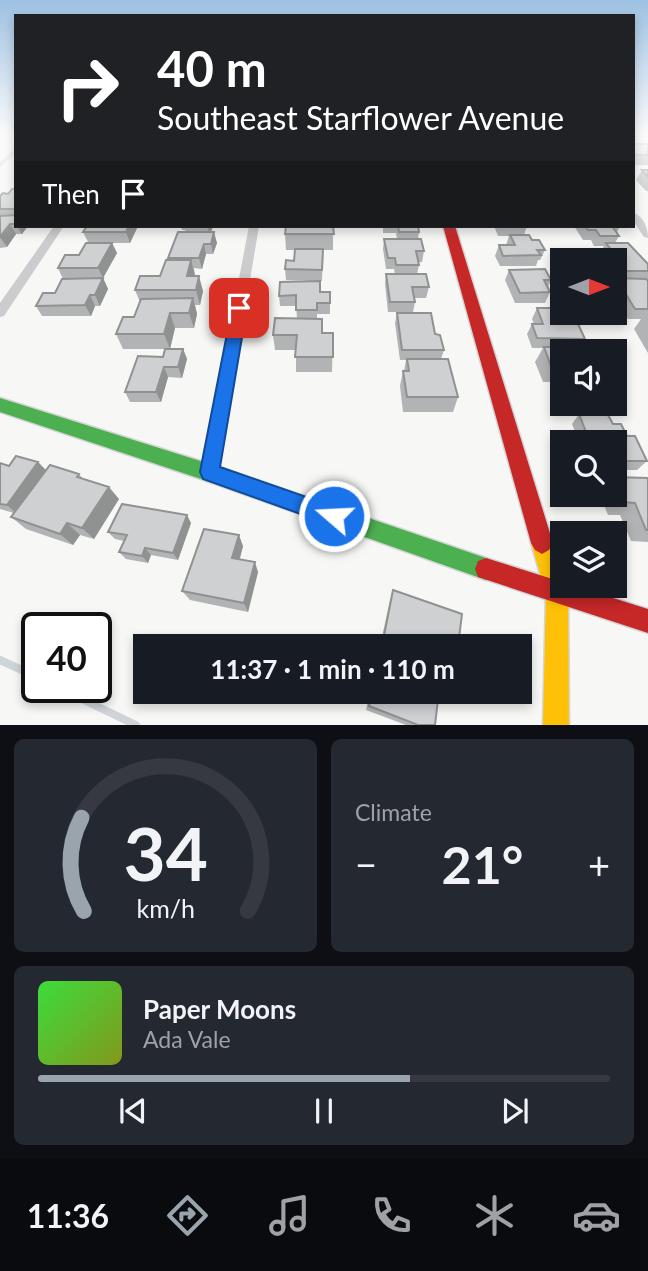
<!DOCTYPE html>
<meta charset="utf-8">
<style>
:root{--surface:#171b24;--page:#242831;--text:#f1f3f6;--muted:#9ea1a6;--line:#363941;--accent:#9aa4ad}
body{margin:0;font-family:Lato,sans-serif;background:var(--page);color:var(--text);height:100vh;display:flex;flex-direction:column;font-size:26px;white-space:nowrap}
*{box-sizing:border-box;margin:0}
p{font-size:23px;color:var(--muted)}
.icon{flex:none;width:38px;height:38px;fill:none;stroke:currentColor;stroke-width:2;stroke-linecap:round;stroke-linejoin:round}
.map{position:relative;height:725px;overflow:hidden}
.drawer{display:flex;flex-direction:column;gap:14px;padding:14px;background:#0d0f14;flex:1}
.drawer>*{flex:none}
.hud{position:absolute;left:14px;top:14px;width:621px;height:214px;border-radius:0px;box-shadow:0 4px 10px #0003;background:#202124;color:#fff;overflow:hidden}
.needle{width:46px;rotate:90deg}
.fabs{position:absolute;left:550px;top:248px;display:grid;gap:14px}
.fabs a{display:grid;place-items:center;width:77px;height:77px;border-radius:0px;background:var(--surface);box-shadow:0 4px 10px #0003;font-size:35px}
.speed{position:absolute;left:21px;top:612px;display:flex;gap:14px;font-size:35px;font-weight:700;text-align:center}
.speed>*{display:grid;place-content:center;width:91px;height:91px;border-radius:50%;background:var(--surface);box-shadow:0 4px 10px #0003;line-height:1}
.speed .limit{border:4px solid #111;border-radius:10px;background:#fff;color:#111}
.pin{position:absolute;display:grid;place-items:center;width:60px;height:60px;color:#fff;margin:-30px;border-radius:14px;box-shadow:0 4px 10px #0006}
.me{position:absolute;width:77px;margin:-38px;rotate:289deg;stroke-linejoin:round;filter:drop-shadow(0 0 5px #0008)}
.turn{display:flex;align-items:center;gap:24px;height:147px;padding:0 28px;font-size:32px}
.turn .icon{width:91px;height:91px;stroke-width:2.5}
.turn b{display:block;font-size:49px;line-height:60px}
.then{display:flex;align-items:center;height:66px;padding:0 28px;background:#0003;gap:14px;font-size:26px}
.big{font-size:52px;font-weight:700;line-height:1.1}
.drawer .widget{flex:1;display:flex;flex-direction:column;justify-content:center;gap:10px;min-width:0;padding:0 24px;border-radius:10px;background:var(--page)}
.drawer .dial{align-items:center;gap:0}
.dial svg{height:182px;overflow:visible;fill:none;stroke:var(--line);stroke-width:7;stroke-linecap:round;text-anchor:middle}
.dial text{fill:var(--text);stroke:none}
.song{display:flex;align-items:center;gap:21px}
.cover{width:84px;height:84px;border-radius:10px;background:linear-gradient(135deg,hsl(120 70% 55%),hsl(70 70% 35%))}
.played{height:7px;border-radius:4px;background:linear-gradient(90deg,var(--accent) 65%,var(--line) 65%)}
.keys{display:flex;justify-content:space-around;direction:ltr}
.heat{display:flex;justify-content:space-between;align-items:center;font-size:38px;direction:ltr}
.drawer .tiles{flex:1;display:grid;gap:14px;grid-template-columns:1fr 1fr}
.widget:last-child{grid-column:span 2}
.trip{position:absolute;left:133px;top:634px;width:399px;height:70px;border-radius:0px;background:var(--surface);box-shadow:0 4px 10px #0003;font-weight:700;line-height:70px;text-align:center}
.menu{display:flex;height:112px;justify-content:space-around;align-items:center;background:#090b0e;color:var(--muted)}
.menu .icon{width:49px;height:49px}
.menu .active{color:var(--accent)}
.menu b{font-size:32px;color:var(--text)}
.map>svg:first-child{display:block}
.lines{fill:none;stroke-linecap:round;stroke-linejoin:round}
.stream-far1{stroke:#ced4d8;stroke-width:3.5}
.stream{stroke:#ced4d8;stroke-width:8}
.fast-casing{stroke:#d4d5d6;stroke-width:3}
.slow-casing{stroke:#d4d5d6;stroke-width:3}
.jam-casing{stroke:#d4d5d6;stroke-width:3}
.street{fill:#ccccce;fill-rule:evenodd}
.fast{fill:#4caf50;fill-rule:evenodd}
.slow{fill:#ffc107;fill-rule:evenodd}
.jam{fill:#c62828;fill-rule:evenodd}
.wall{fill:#b1b3b4}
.shaded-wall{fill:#909292}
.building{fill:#ced0d1;stroke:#909292;stroke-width:2}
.route{fill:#1a73e8;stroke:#114b97;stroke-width:2}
</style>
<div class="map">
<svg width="648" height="725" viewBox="0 0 648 725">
<rect width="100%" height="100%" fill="#f7f7f6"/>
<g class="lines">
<!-- stream-far1 -->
<path class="stream-far1" d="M 0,165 L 16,150"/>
<!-- stream -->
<path class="stream" d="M 0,660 L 37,677
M 59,688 L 136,725"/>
<defs>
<path id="fast" d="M 0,398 L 210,464 L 486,558 L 494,561 L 497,569 L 494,577 L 486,580 L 210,482 L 0,412 Z"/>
<path id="slow" d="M 542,532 L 549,536 L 562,573 L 562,586 L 566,586 L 568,594 L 569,725 L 543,725 L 546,594 L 531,543 L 535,536 Z"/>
<path id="jam" d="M 443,226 L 455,226 L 553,543 L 549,550 L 542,554 L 535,550 L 531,543 Z
M 486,558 L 562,582 L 562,586 L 575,586 L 648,609 L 648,633 L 478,577 L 475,569 L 478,561 Z"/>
</defs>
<!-- fast casing -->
<use href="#fast" class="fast-casing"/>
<!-- slow casing -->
<use href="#slow" class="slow-casing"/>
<!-- jam casing -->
<use href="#jam" class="jam-casing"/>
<!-- street -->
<path class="street" d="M 634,213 C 644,217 648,228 648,238 L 644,237 L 634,222 Z
M 54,226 L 64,226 L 4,316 L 0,317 L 0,303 Z
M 249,226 L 259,226 L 218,473 L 216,478 L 210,481 L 204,478 L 202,473 Z"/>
<!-- fast -->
<use href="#fast" class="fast"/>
<!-- slow -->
<use href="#slow" class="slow"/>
<!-- jam -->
<use href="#jam" class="jam"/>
</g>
<!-- wall -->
<path class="wall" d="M 634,136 L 640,136 L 634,144 L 648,144 L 648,165 L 634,165 Z
M 648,169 L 648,191 L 646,191 L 636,180 L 642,170 L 647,170 Z
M 16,189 L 16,226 L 28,226 L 22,234 L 16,234 L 7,247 L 0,248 L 0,196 Z
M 181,226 L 213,226 L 211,232 L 217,243 L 213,254 L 206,254 L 202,269 L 194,268 L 195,276 L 203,291 L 200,305 L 195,305 L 197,314 L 194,328 L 175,328 L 170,349 L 183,349 L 187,359 L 182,378 L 168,377 L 161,402 L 130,402 L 125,392 L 163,357 L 165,349 L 123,349 L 116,334 L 134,317 L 140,302 L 135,290 L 160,276 L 169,260 L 168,258 L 186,232 L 185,230 L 182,230 Z
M 333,226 L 333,250 L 323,250 L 322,281 L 286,280 L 285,269 L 294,261 L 295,250 L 286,250 L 285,234 Z
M 383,226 L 418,226 L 419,232 L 418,239 L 424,251 L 422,262 L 418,262 L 419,265 L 417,274 L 429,287 L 426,298 L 414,298 L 415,302 L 413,312 L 388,312 L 385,284 L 386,274 L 395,274 L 394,269 L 386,269 L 383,249 L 384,239 L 397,239 L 396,233 L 383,233 Z
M 494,226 L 527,226 L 524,235 L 545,250 L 540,260 L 538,260 L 536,266 L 500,266 L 495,256 L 499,245 L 506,245 L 509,236 L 498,236 Z
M 574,226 L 620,226 L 617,232 L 619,236 L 615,243 L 648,264 L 648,353 L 634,329 L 641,319 L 628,319 L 614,296 L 614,261 L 599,261 L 602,256 L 600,253 L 604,246 L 594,246 L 591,240 L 583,240 Z
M 137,228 L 130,243 L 112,243 L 117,253 L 103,278 L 108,289 L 100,306 L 95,306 L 91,316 L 42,316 L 36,306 L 55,293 L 63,279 L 58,268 L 79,255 L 88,242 L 83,232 Z
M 509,270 L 551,280 L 548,287 L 550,292 L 545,303 L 515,303 L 505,280 Z
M 320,292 L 330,292 L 330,314 L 317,314 L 317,319 L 322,333 L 333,333 L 332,372 L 296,372 L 296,350 L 275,350 L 273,335 L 297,318 L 296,306 L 280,306 L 279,296 Z
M 537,308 L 585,339 L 579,347 L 562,352 L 562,404 L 553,382 L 543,382 L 535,362 L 543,348 L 532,348 L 527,334 L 532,324 L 534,324 L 532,319 Z
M 397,313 L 435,334 L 444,350 L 441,359 L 458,397 L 453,412 L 403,412 L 400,386 L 403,371 L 404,371 L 406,360 L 400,360 L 395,323 Z
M 579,414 L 613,424 L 647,461 L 637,470 L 614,470 L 614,443 L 575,443 L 578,439 L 572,424 Z
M 38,462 L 46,471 L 79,474 L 83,479 L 119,499 L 94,539 L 80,535 L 73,545 L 26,529 L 11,517 L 14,513 L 0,509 L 0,463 L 9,466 Z
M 614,477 L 648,478 L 648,542 L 631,541 L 620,515 L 608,515 L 600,495 L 614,495 Z
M 191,523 L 178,560 L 151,555 L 148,563 L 126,559 L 119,552 L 124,541 L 115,539 L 108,532 Z
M 243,546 L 240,559 L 258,572 L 248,612 L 190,600 L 182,591 Z
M 393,590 L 458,646 L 380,646 L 390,600 Z
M 370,691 L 439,691 L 435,725 L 406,725 L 366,710 Z"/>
<!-- shaded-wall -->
<path class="shaded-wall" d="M 10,224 L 16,234 L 7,247 L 0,237 Z
M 17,226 L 28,226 L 22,234 Z
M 129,226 L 136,226 L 137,228 L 130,243 L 126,232 Z
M 207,226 L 213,226 L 210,236 Z
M 214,232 L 217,243 L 213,254 L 211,244 Z
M 112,243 L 117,253 L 103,278 L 98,268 Z
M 204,244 L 206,254 L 202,269 L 199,258 Z
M 191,260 L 195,275 L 192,290 L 187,276 Z
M 199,276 L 203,291 L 200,305 L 196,290 Z
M 103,278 L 108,289 L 100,306 L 95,295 Z
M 90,295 L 95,306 L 91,316 L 85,305 Z
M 193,298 L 197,314 L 194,328 L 189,313 Z
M 170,313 L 175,328 L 170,349 L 164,334 Z
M 183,349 L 187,359 L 182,378 L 178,367 Z
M 164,367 L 168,377 L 161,402 L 156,392 Z
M 38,462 L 47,471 L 17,514 L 7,505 Z
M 109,487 L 119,499 L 94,539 L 82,528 Z
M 187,515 L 191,523 L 178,560 L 173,553 Z
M 67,523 L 80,535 L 73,545 L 60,534 Z
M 239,535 L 243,546 L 237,568 L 232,558 Z
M 145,548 L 151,555 L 148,563 L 142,556 Z
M 255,562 L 258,572 L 248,612 L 244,603 Z"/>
<!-- building -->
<path class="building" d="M 634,144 L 648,144 L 648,155 L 636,155 L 634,153 Z
M 642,170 L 648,170 L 648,177 Z
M 12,189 L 16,189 L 16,209 L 0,209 L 0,196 L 3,193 L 8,194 Z
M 16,215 L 16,224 L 10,224 L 0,237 L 0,216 Z
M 87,226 L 129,226 L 126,232 L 83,232 Z
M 286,226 L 333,226 L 334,234 L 285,234 Z
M 398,226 L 418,226 L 419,232 L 399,232 Z
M 585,226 L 612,226 L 619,236 L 600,236 L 596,230 L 588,230 Z
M 178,232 L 214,232 L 211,244 L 204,244 L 199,258 L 168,258 Z
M 510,235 L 529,235 L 532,240 L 539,240 L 545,250 L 537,250 L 541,255 L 503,256 L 499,245 L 515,245 Z
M 384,239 L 421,239 L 424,251 L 416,251 L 419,265 L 396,265 L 395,258 L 388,258 Z
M 86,243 L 112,243 L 98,268 L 58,268 L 65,255 L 79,255 Z
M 606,243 L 628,243 L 648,264 L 648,271 L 618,271 L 614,266 L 614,261 L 611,261 L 604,251 L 612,251 Z
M 295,249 L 323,249 L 322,270 L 285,269 L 286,260 L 294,261 Z
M 166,260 L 191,260 L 187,276 L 199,276 L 196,290 L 135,290 L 140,276 L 160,276 Z
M 545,269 L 551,280 L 544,280 L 550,292 L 520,293 L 509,270 Z
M 386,274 L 426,274 L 429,287 L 412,287 L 415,302 L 390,302 Z
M 103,278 L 95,295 L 90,295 L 85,305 L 36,306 L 43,293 L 55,293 L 62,279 Z
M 616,278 L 646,279 L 648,281 L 648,309 L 635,309 Z
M 320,281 L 320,292 L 330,292 L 330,303 L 317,303 L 317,310 L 296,310 L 296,295 L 279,296 L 280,282 Z
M 193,298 L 189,313 L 170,313 L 164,334 L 116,334 L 123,317 L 134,317 L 141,299 Z
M 537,308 L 562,308 L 562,313 L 573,313 L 585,339 L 537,338 L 532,324 L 543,324 Z
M 397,313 L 431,313 L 435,334 L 440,335 L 444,350 L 402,350 Z
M 275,318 L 322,319 L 322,333 L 333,333 L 333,357 L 295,357 L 297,335 L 273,335 Z
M 544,347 L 593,347 L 595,352 L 562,352 L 562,367 L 551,366 Z
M 165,349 L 183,349 L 178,367 L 164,367 L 156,392 L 125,392 L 138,356 L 163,357 Z
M 407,359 L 448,359 L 458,397 L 407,397 L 403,371 L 409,371 Z
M 579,414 L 608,415 L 613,424 L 621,424 L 627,436 L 635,436 L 647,461 L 614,461 L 614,443 L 582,443 L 580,437 L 588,437 Z
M 16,456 L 38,462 L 7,505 L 0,504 L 0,463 L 9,466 Z
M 50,465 L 79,474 L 77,477 L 109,487 L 82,528 L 67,523 L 60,534 L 11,517 Z
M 614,477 L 648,478 L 648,530 L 646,530 L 635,503 L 622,502 L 614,484 Z
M 122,504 L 187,515 L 173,553 L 145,548 L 142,556 L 119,552 L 127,535 L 108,532 Z
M 204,529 L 239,535 L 232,558 L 255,562 L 244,603 L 182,591 Z
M 393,590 L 462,614 L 458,646 L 382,646 Z
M 372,691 L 439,691 L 435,725 L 418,725 L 369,706 Z"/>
<!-- sky -->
<linearGradient id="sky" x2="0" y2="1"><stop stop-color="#9dc1e2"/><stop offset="0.57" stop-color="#fbfbfb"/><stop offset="1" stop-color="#fbfbfb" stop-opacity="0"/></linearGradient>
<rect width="648" height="237" fill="url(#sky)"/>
<!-- route -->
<path class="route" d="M 239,303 L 247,308 L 220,467 L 341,509 L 344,516 L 341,523 L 334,526 L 203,479 L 200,472 L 232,308 Z"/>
</svg>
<div class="fabs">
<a><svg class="needle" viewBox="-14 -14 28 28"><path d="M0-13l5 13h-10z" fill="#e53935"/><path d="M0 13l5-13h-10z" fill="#9ea1a6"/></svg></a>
<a><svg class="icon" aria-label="sound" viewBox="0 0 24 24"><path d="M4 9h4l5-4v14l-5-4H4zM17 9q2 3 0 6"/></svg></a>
<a><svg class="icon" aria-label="search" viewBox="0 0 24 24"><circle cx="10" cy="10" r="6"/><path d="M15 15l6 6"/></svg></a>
<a><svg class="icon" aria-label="layers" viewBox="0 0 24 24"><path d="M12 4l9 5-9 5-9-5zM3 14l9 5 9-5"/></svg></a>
</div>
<div class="speed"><div class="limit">40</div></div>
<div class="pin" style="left:239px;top:308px;background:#d93025"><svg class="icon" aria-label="arrive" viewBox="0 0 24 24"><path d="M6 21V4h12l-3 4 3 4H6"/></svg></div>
<svg class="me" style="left:334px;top:516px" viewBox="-20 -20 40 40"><circle r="17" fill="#1a73e8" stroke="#fff" stroke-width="3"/><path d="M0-11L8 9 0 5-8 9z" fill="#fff"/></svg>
<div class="trip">11:37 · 1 min · 110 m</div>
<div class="hud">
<div class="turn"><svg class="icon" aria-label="right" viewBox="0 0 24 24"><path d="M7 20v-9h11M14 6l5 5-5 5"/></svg><div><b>40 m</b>Southeast Starflower Avenue</div></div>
<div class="then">Then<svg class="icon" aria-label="arrive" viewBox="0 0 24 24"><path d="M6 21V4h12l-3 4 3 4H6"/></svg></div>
</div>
</div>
<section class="drawer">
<div class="tiles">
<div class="widget dial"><svg viewBox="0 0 100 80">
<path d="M14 69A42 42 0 1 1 86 69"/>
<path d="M14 69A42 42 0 0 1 13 28" stroke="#9aa4ad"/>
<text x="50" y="56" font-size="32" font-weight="700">34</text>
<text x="50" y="72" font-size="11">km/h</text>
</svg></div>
<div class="widget"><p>Climate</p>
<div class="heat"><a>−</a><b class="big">21°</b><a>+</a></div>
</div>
<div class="widget">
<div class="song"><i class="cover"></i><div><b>Paper Moons</b><p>Ada Vale</p></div></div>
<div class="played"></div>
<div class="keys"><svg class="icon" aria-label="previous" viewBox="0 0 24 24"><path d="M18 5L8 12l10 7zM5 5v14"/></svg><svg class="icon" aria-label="pause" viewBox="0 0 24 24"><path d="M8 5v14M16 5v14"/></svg><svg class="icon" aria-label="next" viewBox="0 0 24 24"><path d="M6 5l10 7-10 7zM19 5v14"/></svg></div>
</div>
</div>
</section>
<nav class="menu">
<b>11:36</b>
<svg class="icon active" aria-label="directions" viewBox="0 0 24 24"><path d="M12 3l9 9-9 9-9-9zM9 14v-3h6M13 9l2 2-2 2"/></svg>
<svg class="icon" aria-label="music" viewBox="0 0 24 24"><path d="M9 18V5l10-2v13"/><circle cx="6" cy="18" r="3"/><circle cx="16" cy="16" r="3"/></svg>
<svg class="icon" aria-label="phone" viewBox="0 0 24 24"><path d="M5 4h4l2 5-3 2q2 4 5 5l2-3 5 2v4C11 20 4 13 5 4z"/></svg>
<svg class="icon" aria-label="climate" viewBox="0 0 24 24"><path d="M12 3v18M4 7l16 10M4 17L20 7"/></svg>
<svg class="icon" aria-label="car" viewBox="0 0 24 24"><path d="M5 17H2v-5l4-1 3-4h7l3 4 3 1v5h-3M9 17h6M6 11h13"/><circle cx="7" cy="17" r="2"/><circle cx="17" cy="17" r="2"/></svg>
</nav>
